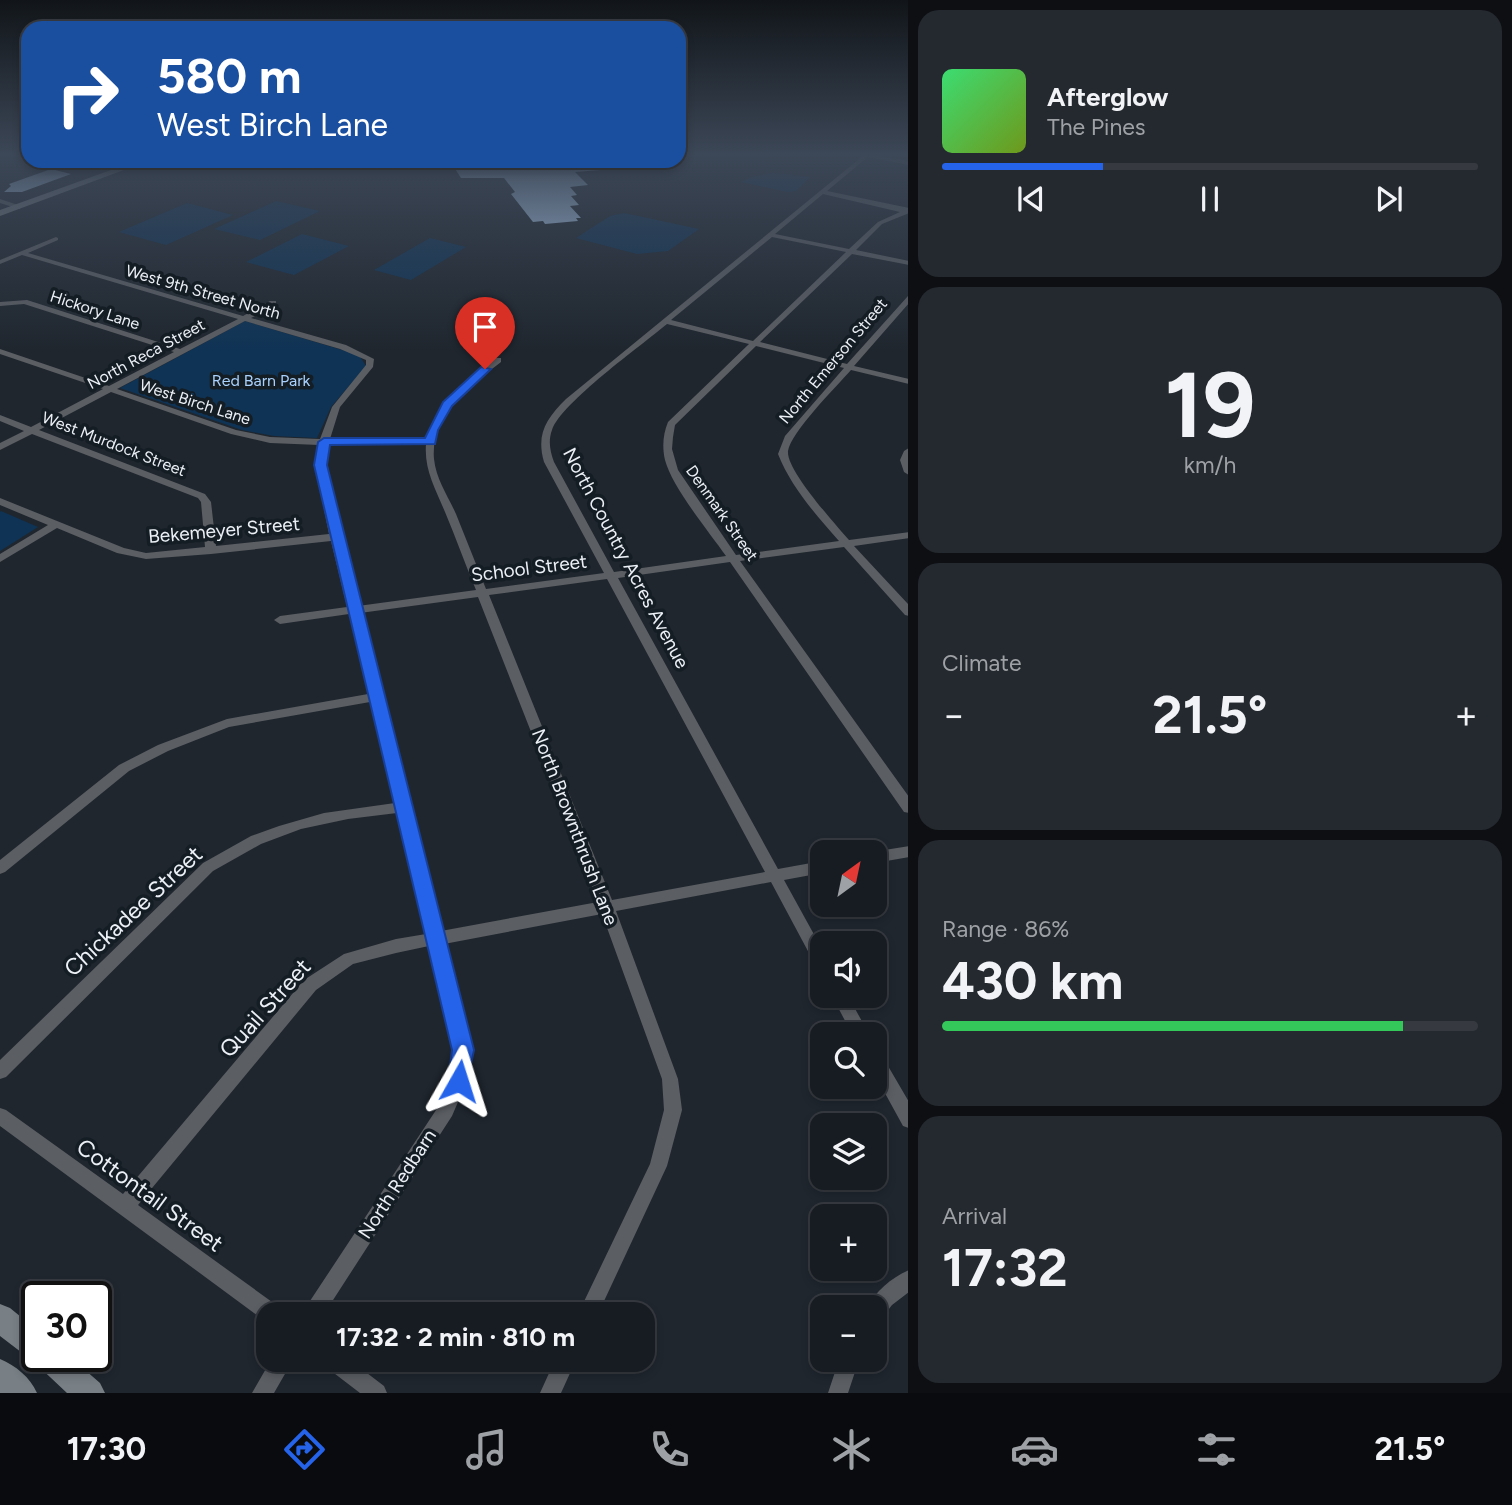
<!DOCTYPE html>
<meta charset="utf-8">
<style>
:root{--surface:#171c22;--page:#24292f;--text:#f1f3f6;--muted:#9ea1a5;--line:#363a40;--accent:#2563eb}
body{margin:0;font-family:Figtree,sans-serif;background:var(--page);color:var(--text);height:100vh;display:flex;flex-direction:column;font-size:26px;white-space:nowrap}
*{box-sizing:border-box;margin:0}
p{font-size:23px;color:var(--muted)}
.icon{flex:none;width:38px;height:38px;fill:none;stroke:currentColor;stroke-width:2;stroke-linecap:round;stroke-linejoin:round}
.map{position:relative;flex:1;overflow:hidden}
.side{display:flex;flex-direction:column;gap:10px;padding:10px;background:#0d0f13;width:604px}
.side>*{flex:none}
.banner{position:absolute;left:21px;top:21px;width:665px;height:147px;border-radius:21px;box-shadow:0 4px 10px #0003,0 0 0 2px var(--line);background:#1a4fa0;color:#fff;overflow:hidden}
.needle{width:46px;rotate:33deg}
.controls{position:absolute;left:810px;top:840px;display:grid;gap:14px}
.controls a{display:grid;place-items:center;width:77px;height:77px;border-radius:14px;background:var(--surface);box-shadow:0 4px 10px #0003,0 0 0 2px var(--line);font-size:35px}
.speed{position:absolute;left:21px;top:1281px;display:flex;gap:14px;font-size:35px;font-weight:700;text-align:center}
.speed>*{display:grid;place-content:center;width:91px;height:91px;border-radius:50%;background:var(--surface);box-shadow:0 4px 10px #0003,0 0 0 2px var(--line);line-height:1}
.speed .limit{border:4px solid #111;border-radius:10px;background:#fff;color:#111}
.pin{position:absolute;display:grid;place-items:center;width:60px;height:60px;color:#fff;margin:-72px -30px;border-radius:50% 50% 50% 0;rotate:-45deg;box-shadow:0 0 7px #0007}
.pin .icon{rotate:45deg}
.me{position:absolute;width:77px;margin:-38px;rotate:6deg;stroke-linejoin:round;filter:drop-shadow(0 0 5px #0008)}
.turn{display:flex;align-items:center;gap:24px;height:147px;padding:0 21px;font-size:32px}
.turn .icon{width:91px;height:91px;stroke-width:2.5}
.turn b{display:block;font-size:49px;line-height:60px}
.big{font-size:52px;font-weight:700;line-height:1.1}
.side .tile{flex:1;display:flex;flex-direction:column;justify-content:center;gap:10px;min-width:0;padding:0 24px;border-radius:21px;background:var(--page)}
.side .dial{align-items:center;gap:0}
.dial b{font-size:91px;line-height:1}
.song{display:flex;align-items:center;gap:21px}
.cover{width:84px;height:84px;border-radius:10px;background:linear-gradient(135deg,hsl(140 70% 55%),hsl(80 70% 35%))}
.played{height:7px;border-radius:4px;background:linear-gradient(90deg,var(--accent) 30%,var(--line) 30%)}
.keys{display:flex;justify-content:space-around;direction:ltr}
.heat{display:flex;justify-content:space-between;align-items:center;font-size:38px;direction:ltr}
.charge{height:10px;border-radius:5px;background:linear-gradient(90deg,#34c759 86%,var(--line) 0)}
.trip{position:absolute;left:256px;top:1302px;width:399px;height:70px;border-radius:21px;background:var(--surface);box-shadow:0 4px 10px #0003,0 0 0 2px var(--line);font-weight:700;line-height:70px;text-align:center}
.tab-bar{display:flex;height:112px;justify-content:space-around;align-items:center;background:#090b0e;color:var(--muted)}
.tab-bar .icon{width:49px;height:49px}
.tab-bar .active{color:var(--accent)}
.tab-bar b{font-size:32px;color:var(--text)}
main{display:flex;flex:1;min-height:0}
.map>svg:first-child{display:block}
.green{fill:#0f3355}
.building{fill:#b6d5f7}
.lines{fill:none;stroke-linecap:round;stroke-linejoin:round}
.minor{fill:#5b5e63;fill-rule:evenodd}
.tertiary{fill:#5b5e63;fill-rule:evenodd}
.secondary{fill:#787f85;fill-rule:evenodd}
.route{fill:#2563eb;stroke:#184099;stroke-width:2}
.labels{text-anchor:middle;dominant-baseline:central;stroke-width:7;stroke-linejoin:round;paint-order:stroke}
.far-street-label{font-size:16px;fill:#ebf0f6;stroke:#151d24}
.far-park-label{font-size:16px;fill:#a8d1fd;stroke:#151d24}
.street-label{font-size:19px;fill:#ebf0f6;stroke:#151d24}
.near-street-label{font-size:23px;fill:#ebf0f6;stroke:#151d24}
</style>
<main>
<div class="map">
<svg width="909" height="1393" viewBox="0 0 909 1393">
<rect width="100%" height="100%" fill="#1f262e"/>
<!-- green -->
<path class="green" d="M 773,173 L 810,177 L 796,191 L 788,192 L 741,182 L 752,177 Z
M 276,201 L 320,211 L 260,240 L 214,229 Z
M 187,203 L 233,215 L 166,245 L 119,232 Z
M 624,213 L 699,229 L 668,251 L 637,254 L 576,238 L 610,216 Z
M 302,234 L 349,246 L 294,275 L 246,262 Z
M 430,238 L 466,247 L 411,280 L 374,270 Z
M 245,321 L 359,355 L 366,366 L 331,407 L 317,438 L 274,436 L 242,430 L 120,388 Z
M 1,511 L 38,527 L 0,551 L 0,512 Z"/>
<!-- building -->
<path class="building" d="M 450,161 L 605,161 L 613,169 L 575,172 L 588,185 L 570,187 L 577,195 L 571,196 L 579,205 L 570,206 L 581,218 L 576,218 L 578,221 L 545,224 L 543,221 L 533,222 L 511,194 L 515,192 L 504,178 L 461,178 Z
M 51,169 L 71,174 L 22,192 L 4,192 L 11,186 L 9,184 Z"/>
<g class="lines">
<!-- minor -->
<path class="minor" d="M 864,155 L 869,156 L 827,191 L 909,208 L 909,213 L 882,224 L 856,250 L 909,261 L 909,265 L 852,254 L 760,342 L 847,364 L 909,295 L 909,303 L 854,366 L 909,379 L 909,384 L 851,370 C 836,387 791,432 788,451 C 786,470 836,525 849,540 L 909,532 L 909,538 L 854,546 L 909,605 L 909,616 L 905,615 L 844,547 L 740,561 L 909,797 L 909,813 L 904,812 L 730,562 L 618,578 L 778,869 L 822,861 L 822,873 L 784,880 L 822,949 L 822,970 L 817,968 L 771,882 L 616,911 L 678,1079 L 682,1110 L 667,1166 L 598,1314 L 578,1314 L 650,1164 L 664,1110 L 662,1079 L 602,914 L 444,944 L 471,1050 L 467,1081 L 452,1116 L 324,1314 L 303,1314 L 306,1307 L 440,1104 L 451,1081 L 455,1050 L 429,946 L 396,953 L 353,964 L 316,990 L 138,1205 L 279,1307 L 282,1314 L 268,1314 L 268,1322 L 265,1321 L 0,1126 L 0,1108 L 6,1110 L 123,1194 L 304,980 L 344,954 L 396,939 L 426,934 L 397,813 L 348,819 L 301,829 L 261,844 L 213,871 L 6,1077 L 0,1079 L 0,1060 L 203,863 L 251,836 L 279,826 L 324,813 L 395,803 L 370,702 L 229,727 L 168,751 L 129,771 L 5,872 L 0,874 L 0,860 L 119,765 L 158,745 L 227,719 L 368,694 L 349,614 L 280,624 L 274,620 L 280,616 L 347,607 L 331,541 L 211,554 L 146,559 L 117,553 L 57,528 L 0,562 L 0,554 L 48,525 L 0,505 L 0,498 L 124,548 L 146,553 L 205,547 L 201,502 L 198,498 L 32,434 L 0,450 L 0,443 L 24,431 L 0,421 L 0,415 L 31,427 L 103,389 L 0,354 L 0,349 L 109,386 L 174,352 L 24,304 L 0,306 L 0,302 L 27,300 L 180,349 L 238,319 L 22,255 L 0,264 L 0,260 L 56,237 L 58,238 L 58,240 L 28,253 L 243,316 L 270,301 L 276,301 L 276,305 L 251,318 L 346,345 L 374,359 L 373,367 L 340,407 L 330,439 L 427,438 C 439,403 466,380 495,358 L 501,358 L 501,362 C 471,385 430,416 434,459 C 436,479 448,496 456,514 C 466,539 476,564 486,589 L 604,573 L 544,462 C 536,434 546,419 566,399 ZM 823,194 L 900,212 L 878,222 L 849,249 L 775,234 ZM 772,237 L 846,252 L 753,341 L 671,320 ZM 245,321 L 340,349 L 366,360 L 366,365 L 332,407 L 320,439 L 270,437 L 236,430 L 117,389 ZM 667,324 L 749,344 L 668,422 C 663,434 662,447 665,460 C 672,487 709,532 726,556 L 614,572 L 554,462 C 550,451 548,441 552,430 C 561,403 642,345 667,324 ZM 756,346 L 844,368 L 785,436 L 778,454 C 791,487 816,515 839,541 L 736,555 L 678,470 L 672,449 L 673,437 L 675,425 ZM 111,392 L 231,434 L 270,443 L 319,445 L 315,465 L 329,534 L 216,546 L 211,502 L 205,494 L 39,430 ZM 426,444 C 424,470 435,488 445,512 C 456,538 465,564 476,590 L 358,606 L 325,465 L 328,445 ZM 607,579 L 765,872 L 612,900 L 489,595 ZM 478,597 L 598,902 L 441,931 L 360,613 Z
M 0,199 L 21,206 L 22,207 L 19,209 L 0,203 Z
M 909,448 L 909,475 L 904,472 L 900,460 L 904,451 Z
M 909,846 L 909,857 L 875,863 L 875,852 L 872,852 Z
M 832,996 L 848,996 L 869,1034 L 852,1034 Z
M 875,1051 L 881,1054 L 909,1102 L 909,1128 L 903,1126 L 875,1075 Z
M 909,1270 L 909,1292 L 892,1305 L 882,1318 L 875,1321 L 875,1307 L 867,1307 C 875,1292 892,1277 909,1270 Z
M 271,1360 L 293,1360 L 274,1393 L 252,1393 Z
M 323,1360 L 350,1360 L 384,1386 L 387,1393 L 360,1393 L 326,1367 Z
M 555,1360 L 576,1360 L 561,1393 L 540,1393 Z
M 839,1360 L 859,1360 L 848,1393 L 828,1393 Z"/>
<!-- tertiary -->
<path class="tertiary" d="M 856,155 L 871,155 L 909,161 L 909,165 Z"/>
<!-- secondary -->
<path class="secondary" d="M 136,161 L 148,161 L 0,216 L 0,210 Z
M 0,1304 L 10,1308 L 37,1330 L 37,1356 L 69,1356 L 100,1383 L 105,1393 L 67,1393 L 34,1362 L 0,1336 Z
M 0,1359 C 16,1366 30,1377 37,1393 L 0,1393 Z"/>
</g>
<!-- sky -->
<linearGradient id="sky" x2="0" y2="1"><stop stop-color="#111519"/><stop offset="0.44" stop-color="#3c4757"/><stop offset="1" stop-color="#3c4757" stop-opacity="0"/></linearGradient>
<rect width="909" height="350" fill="url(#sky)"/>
<!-- route -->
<path class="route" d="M 481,367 L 491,369 L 452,406 L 438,430 L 435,444 L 330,445 L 327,465 L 474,1050 L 466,1088 L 459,1092 L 451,1088 L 448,1081 L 452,1050 L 314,465 L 318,442 L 324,438 L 425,438 L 443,402 Z"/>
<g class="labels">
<!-- far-street labels -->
<g class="far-street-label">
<text transform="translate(203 292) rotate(16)">West 9th Street North</text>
<text transform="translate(95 310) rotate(18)">Hickory Lane</text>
<text transform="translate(146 354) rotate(-28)">North Reca Street</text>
<text transform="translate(833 361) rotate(-50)">North Emerson Street</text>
<text transform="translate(195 402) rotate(18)">West Birch Lane</text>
<text transform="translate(114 444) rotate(21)">West Murdock Street</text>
<text transform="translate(722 513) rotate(55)">Denmark Street</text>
</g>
<!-- far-park labels -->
<g class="far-park-label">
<text x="261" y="380">Red Barn Park</text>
</g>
<!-- street labels -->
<g class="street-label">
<text transform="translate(224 530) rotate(-5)">Bekemeyer Street</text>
<text transform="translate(626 558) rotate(62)">North Country Acres Avenue</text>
<text transform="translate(529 568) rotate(-7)">School Street</text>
<text transform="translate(575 827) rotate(69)">North Brownthrush Lane</text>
<text transform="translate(397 1184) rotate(-57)">North Redbarn</text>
</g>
<!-- near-street labels -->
<g class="near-street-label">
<text transform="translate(133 911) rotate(-43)">Chickadee Street</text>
<text transform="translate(265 1008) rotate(-48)">Quail Street</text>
<text transform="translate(150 1195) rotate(36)">Cottontail Street</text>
</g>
</g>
</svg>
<div class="controls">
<a><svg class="needle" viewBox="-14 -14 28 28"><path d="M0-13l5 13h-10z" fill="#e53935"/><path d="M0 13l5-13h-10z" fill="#9ea1a5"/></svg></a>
<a><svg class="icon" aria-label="sound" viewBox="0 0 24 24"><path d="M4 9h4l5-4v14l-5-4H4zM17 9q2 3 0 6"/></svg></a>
<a><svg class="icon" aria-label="search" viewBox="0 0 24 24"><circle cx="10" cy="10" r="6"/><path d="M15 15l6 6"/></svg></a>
<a><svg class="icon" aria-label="layers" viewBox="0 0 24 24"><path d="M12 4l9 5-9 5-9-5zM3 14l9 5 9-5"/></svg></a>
<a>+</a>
<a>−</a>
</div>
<div class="speed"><div class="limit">30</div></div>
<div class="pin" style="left:485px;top:369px;background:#d93025"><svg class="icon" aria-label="arrive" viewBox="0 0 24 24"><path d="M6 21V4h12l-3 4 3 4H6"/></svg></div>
<svg class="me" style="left:459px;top:1081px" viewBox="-20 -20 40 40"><path d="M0-17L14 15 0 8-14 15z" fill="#2563eb" stroke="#fff" stroke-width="4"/></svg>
<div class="trip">17:32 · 2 min · 810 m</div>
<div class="banner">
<div class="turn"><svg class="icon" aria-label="right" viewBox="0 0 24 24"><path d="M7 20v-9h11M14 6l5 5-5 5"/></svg><div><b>580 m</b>West Birch Lane</div></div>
</div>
</div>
<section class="side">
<div class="tile">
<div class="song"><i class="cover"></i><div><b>Afterglow</b><p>The Pines</p></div></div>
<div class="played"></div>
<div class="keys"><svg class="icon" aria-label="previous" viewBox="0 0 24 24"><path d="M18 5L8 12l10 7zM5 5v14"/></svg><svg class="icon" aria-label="pause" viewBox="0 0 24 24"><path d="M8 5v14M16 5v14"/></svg><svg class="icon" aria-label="next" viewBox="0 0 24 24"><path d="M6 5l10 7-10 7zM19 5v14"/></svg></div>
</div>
<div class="tile dial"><b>19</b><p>km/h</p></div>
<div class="tile"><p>Climate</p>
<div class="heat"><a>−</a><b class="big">21.5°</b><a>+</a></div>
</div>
<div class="tile"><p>Range · 86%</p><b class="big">430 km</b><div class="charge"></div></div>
<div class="tile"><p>Arrival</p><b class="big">17:32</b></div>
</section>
</main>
<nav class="tab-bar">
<b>17:30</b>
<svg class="icon active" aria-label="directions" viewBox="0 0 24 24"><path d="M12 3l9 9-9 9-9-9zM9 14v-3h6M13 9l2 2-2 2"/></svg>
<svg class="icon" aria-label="music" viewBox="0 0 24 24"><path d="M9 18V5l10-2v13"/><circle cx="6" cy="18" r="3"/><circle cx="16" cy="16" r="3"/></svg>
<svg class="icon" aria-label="phone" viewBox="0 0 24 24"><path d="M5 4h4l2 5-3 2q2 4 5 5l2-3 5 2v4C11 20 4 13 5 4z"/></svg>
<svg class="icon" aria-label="climate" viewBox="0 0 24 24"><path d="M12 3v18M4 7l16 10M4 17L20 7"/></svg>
<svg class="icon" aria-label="car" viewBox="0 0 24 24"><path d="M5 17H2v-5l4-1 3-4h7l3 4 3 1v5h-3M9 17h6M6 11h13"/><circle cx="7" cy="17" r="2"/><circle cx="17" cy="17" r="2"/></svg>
<svg class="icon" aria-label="filters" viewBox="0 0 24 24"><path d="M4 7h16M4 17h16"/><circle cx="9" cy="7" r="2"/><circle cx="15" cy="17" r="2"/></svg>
<b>21.5°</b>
</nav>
